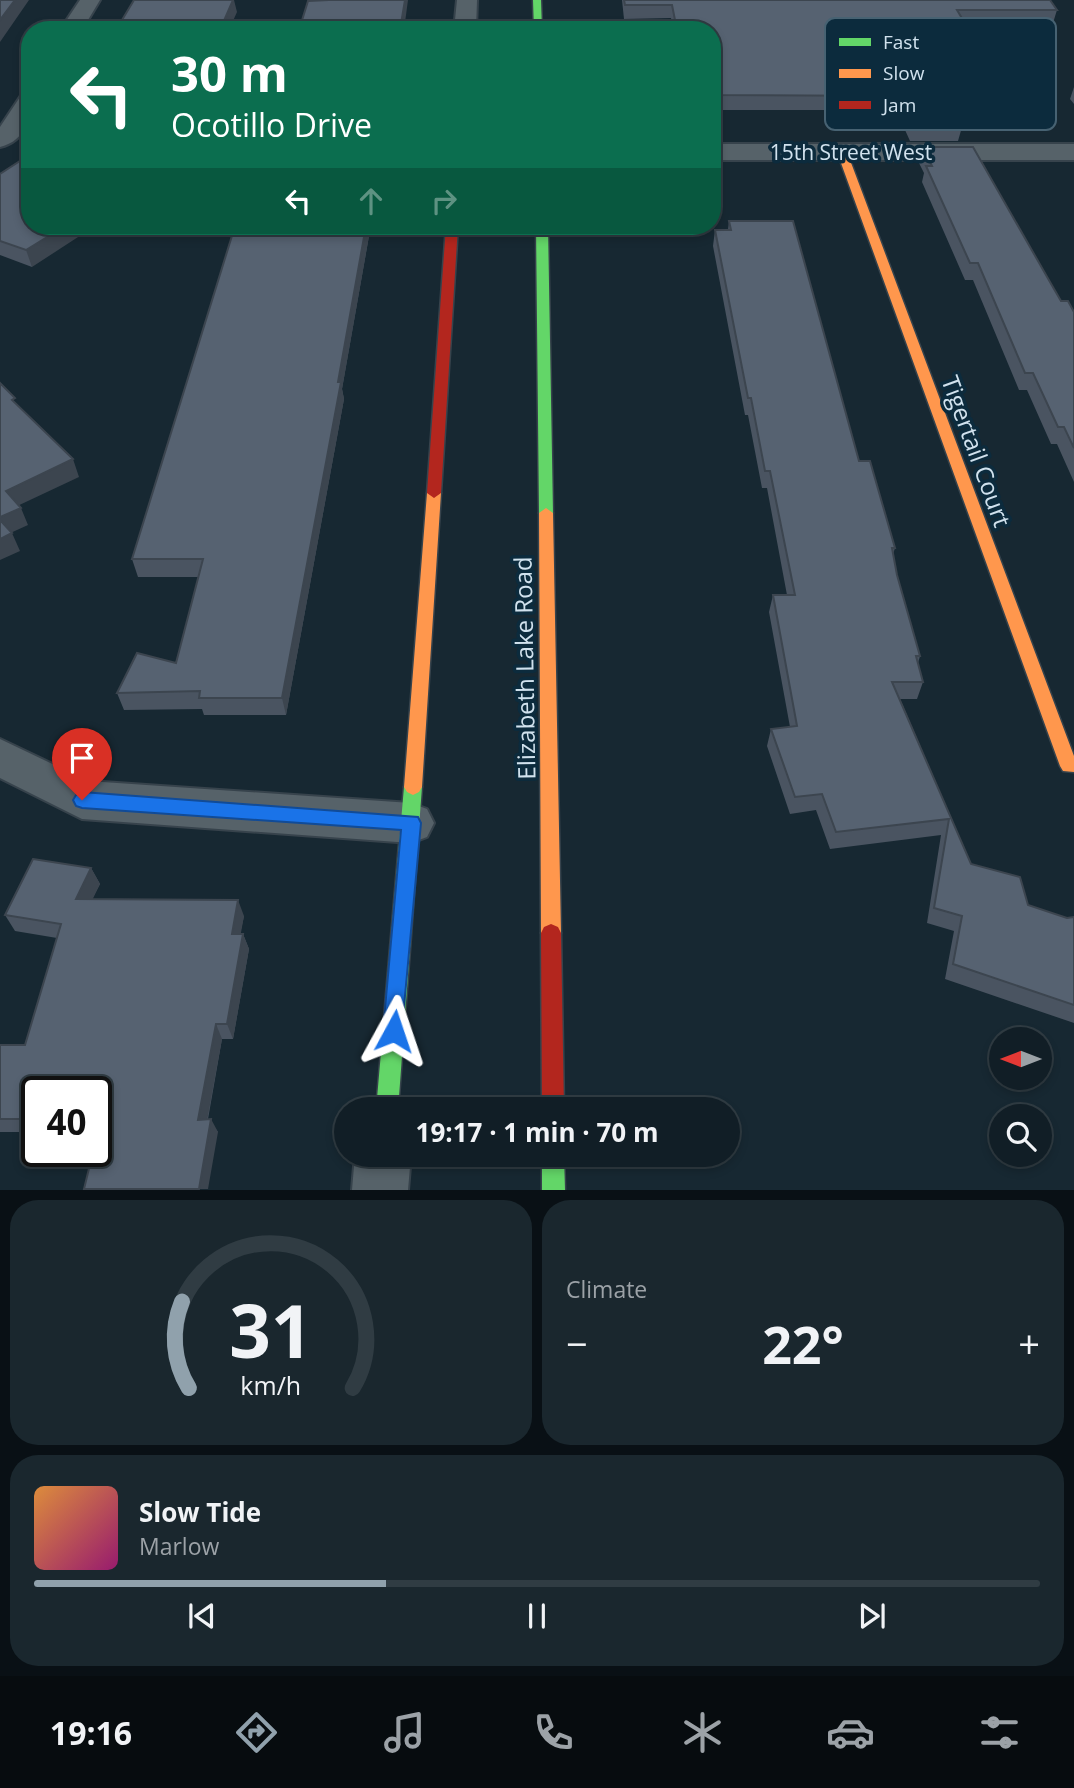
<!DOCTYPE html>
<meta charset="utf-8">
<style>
:root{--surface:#111e26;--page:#1a272e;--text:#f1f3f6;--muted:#9ca2a7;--line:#303c43;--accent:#90a1ac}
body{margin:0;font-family:"Open Sans",sans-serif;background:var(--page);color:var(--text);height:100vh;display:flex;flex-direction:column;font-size:26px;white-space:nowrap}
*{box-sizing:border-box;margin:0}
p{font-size:23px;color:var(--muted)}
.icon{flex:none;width:38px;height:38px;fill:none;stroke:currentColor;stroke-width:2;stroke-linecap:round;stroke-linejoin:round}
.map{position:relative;height:1190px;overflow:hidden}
.sheet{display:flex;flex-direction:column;gap:10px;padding:10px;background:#091015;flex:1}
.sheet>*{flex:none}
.banner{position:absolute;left:21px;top:21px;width:700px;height:214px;border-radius:28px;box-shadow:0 4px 10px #0003,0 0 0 2px var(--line);background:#0b6e4f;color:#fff;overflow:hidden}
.needle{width:46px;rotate:270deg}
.buttons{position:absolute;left:989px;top:1027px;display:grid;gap:14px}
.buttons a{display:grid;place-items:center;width:63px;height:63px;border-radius:50%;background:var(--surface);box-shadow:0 4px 10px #0003,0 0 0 2px var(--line);font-size:35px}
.speed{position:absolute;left:21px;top:1076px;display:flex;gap:14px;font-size:35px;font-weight:700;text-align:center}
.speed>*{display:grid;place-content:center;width:91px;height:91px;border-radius:50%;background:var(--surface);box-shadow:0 4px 10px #0003,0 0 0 2px var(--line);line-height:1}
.speed .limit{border:4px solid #111;border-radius:10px;background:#fff;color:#111}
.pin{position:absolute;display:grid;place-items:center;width:60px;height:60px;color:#fff;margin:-72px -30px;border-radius:50% 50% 50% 0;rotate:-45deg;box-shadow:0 0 7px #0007}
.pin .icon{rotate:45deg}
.me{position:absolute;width:77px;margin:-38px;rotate:5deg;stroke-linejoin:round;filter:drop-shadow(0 0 5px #0008)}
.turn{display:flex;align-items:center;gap:24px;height:147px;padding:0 35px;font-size:32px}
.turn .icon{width:91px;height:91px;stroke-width:2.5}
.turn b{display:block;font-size:49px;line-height:60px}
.lanes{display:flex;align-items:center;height:66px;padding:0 35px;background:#0003;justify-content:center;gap:35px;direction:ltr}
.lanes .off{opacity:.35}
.big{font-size:52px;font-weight:700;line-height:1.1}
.sheet .card{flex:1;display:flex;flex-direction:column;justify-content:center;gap:10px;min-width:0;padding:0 24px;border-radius:28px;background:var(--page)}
.sheet .dial{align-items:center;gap:0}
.dial svg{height:182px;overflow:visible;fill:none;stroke:var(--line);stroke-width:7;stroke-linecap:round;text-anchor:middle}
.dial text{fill:var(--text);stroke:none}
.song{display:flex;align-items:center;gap:21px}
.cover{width:84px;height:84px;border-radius:10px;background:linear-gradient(135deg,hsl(30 70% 55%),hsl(320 70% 35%))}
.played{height:7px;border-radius:4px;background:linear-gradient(90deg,var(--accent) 35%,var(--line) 35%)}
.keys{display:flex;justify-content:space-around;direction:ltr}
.heat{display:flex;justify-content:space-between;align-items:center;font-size:38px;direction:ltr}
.sheet .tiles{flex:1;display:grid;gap:10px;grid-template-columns:1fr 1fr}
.card:last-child{grid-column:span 2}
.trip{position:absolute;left:334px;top:1097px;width:406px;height:70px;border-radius:35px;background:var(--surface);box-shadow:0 4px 10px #0003,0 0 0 2px var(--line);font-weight:700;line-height:70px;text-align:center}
.tab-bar{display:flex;height:112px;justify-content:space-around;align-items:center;background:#070c0f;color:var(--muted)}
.tab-bar .icon{width:49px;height:49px}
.tab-bar .current{color:var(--accent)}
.tab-bar b{font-size:32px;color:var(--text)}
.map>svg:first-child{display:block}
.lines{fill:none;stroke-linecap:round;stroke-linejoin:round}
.street-casing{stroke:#37434c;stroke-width:4}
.fast-casing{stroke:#37434c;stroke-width:3}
.slow-casing{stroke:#37434c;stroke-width:3}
.jam-casing{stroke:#37434c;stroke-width:3}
.street{fill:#566269;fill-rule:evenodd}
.fast{fill:#63d668;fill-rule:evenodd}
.slow{fill:#ff974d;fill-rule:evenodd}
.jam{fill:#b3261e;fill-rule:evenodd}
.wall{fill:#4a5461}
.shaded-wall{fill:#3c454f}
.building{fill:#566271;stroke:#3c454f;stroke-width:2}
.route{fill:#1a73e8;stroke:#114b97;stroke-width:2}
.labels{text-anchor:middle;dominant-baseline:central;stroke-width:7;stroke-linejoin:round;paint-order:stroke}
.far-street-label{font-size:21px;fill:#d1e2ee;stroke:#0c2b3d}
.street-label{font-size:24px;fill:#d1e2ee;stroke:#0c2b3d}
.key{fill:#0c2b3d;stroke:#476272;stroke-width:2}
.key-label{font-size:19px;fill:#d1e2ee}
</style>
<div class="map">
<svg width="1074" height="1190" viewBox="0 0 1074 1190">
<rect width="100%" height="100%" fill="#172832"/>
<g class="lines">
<defs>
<path id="street" d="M 80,0 L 100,0 L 82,30 L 60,30 Z
M 457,0 L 477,0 L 476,30 L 454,30 Z
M 30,92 C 30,116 28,140 0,147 L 0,127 L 22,94 Z
M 712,144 L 1074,144 L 1074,160 L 712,160 Z
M 0,739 L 88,781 L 411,803 L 427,809 L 434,823 L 427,837 L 411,843 L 82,819 L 0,778 Z
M 355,1155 L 411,1155 L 408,1190 L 352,1190 Z"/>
<path id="fast" d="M 533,0 L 541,0 L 542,30 L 534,30 Z
M 536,226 L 548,226 L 553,513 L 546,518 L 539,513 Z
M 413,779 L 419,782 L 422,787 L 398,1110 L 376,1110 L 404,787 L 407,782 Z
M 542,1155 L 564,1155 L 565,1190 L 542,1190 Z"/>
<path id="slow" d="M 842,149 L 847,152 L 1074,756 L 1074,772 L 1063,771 L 1060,766 L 837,152 Z
M 434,488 L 441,493 L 422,787 L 419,792 L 413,795 L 407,792 L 404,787 L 427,493 Z
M 546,508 L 553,513 L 561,933 L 558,939 L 551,942 L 544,939 L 541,933 L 539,513 Z"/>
<path id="jam" d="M 446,226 L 458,226 L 441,493 L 434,498 L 427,493 Z
M 551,924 L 558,927 L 561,933 L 564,1110 L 542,1110 L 541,933 L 544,927 Z"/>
</defs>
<!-- street casing -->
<use href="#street" class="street-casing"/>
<!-- fast casing -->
<use href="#fast" class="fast-casing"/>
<!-- slow casing -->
<use href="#slow" class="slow-casing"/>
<!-- jam casing -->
<use href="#jam" class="jam-casing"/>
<!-- street -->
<use href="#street" class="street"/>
<!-- fast -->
<use href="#fast" class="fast"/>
<!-- slow -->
<use href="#slow" class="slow"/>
<!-- jam -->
<use href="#jam" class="jam"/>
</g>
<!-- wall -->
<path class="wall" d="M 622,0 L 1050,0 L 1057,10 L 1053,23 L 965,23 L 1017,110 L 1012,124 L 961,124 L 962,127 L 958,141 L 910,141 L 896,110 L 712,110 L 712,30 L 673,30 L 671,18 L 624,19 Z
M 1074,87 L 1074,104 L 1070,99 Z
M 923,147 L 1050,282 L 1061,301 L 1074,312 L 1074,482 L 1057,444 L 1051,444 L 1027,390 L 1019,390 L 973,280 L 965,280 L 922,182 L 924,173 L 919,163 Z
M 26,157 L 32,267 L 0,255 L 0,174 Z
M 729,221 L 859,461 L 895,548 L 893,554 L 897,575 L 920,656 L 918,663 L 923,682 L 917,699 L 900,699 L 971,864 L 1028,905 L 1067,918 L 1074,917 L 1074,1023 L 945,979 L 954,931 L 927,923 L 941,835 L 830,849 L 816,810 L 790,814 L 767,746 L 771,729 L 790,727 L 769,612 L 773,595 L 787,595 L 767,488 L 762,488 L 748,415 L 745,415 L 713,246 L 715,230 L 728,230 Z
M 369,226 L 369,236 L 342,389 L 344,399 L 286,715 L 204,715 L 202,709 L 124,710 L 117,693 L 176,663 L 199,577 L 138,577 L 132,559 Z
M 91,868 L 100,884 L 92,899 L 244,916 L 240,934 L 243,934 L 249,949 L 233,1039 L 222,1039 L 208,1119 L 218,1132 L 96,1152 L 96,1092 L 37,1092 L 37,1132 L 0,1132 L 0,1045 L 25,1045 L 57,938 L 15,931 L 5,915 Z"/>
<!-- shaded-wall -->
<path class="shaded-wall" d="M 15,0 L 29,0 L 0,42 L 0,20 Z
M 226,0 L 234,0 L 237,12 L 229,30 L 220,30 Z
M 405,0 L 408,0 L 404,30 L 400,30 Z
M 65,226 L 95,226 L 32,267 L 26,250 Z
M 366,226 L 369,226 L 369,236 L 342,389 L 344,399 L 286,715 L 282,698 Z
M 73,459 L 79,477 L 13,508 L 6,491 Z
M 21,508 L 28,525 L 6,535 L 0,521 L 0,517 Z
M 12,533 L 20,551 L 0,560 L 0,539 Z
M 91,868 L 100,884 L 85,915 L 76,899 Z
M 238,900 L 244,916 L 238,949 L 232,934 Z
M 243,934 L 249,949 L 233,1039 L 227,1024 Z
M 216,1024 L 222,1039 L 205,1132 L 198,1120 Z
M 211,1119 L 218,1132 L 208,1189 L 199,1189 Z"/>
<!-- building -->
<path class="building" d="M 0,0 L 15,0 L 0,20 Z
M 134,0 L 233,0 L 220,30 L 116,30 Z
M 329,0 L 405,0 L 400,30 L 299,30 L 308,1 Z
M 624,0 L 1050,0 L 1057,10 L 957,10 L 1017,110 L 953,110 L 962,127 L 913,127 L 899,96 L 712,95 L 712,30 L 677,30 L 672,5 L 625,5 Z
M 923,147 L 973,147 L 1050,282 L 1061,301 L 1068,301 L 1074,312 L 1074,448 L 1064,427 L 1058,427 L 1033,373 L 1025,373 L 978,263 L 970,263 L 926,166 L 932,166 Z
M 30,153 L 30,226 L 65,226 L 26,250 L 0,241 L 0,174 L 26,157 Z
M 729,221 L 793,221 L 859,461 L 870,461 L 895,548 L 892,548 L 897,575 L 920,656 L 916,656 L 923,682 L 892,682 L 971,864 L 1020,877 L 1028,905 L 1067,918 L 1074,917 L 1074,1005 L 953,964 L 962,916 L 934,908 L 949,819 L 836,832 L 822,794 L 795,797 L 771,729 L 797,726 L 773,595 L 795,595 L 770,471 L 765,471 L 751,398 L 748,398 L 715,230 L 731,230 Z
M 235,226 L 366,226 L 338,382 L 341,382 L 282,698 L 199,698 L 200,691 L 117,693 L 137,653 L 176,663 L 203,559 L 132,559 Z
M 0,383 L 15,398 L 12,400 L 73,459 L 6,491 L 21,508 L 0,517 Z
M 0,520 L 12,533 L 0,539 Z
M 33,859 L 91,868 L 76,899 L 238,900 L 232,934 L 243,934 L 227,1024 L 216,1024 L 198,1120 L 211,1119 L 199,1189 L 84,1189 L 93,1152 L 96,1152 L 96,1092 L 37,1092 L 37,1119 L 0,1119 L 0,1045 L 25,1045 L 61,924 L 5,915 Z"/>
<!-- route -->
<path class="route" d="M 82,792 L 418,817 L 421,823 L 401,1039 L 394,1042 L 386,1039 L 383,1031 L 401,830 L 82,808 L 76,806 L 73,800 L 76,795 Z"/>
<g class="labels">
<!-- far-street labels -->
<g class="far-street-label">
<text x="851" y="152">15th Street West</text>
</g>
<!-- street labels -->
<g class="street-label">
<text transform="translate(977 451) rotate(70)">Tigertail Court</text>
<text transform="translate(524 668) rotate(-91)">Elizabeth Lake Road</text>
</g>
</g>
<!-- legend -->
<rect x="825" y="18" width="231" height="112" rx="10" class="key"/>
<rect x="839" y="38" width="32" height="8" fill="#63d668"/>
<rect x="839" y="69" width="32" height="9" fill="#ff974d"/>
<rect x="839" y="101" width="32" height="8" fill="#b3261e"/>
<g class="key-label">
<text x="883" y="49">Fast</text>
<text x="883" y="80">Slow</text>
<text x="883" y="112">Jam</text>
</g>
</svg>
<div class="buttons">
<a><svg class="needle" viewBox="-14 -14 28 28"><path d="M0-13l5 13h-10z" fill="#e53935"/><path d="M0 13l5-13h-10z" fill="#9ca2a7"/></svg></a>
<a><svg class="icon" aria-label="search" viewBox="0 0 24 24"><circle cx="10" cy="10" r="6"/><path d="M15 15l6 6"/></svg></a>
</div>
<div class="speed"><div class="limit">40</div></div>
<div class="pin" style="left:82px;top:800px;background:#d93025"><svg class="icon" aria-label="arrive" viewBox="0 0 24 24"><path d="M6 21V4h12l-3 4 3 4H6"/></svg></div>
<svg class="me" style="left:394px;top:1031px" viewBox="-20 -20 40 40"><path d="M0-17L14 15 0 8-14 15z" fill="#1a73e8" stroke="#fff" stroke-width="4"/></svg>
<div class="trip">19:17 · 1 min · 70 m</div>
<div class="banner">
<div class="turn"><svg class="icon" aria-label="left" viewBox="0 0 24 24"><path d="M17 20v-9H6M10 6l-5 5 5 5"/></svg><div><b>30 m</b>Ocotillo Drive</div></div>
<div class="lanes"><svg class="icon" aria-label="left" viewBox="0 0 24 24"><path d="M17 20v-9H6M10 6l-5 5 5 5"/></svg><svg class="icon off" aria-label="ahead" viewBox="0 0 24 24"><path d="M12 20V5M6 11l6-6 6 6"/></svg><svg class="icon off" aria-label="right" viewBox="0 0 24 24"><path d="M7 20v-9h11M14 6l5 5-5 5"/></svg></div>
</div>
</div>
<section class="sheet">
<div class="tiles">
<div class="card dial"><svg viewBox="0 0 100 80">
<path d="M14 69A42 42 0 1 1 86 69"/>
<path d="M14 69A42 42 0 0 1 11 31" stroke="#90a1ac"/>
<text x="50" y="56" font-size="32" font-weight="700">31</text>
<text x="50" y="72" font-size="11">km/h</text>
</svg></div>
<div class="card"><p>Climate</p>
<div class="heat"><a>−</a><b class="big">22°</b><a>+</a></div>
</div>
<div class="card">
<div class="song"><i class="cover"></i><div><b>Slow Tide</b><p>Marlow</p></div></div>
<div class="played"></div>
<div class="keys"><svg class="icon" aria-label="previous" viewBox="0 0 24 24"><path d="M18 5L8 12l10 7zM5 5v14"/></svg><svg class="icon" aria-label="pause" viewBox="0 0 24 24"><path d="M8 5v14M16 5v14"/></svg><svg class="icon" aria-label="next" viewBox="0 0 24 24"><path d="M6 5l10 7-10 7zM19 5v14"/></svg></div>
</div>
</div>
</section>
<nav class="tab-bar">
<b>19:16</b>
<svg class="icon current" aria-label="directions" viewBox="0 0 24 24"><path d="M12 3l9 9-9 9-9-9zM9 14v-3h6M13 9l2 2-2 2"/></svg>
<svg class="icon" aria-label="music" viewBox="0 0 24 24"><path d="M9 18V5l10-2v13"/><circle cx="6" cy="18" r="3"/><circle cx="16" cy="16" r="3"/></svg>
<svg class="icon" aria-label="phone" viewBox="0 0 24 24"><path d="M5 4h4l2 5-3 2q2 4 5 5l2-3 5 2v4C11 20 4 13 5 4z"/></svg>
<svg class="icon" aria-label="climate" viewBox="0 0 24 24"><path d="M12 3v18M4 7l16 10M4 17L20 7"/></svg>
<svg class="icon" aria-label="car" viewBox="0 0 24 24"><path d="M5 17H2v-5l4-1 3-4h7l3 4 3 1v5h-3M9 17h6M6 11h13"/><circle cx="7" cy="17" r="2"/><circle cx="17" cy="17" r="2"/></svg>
<svg class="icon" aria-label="filters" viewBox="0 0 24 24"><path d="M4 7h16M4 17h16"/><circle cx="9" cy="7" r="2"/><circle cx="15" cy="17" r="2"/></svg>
</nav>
